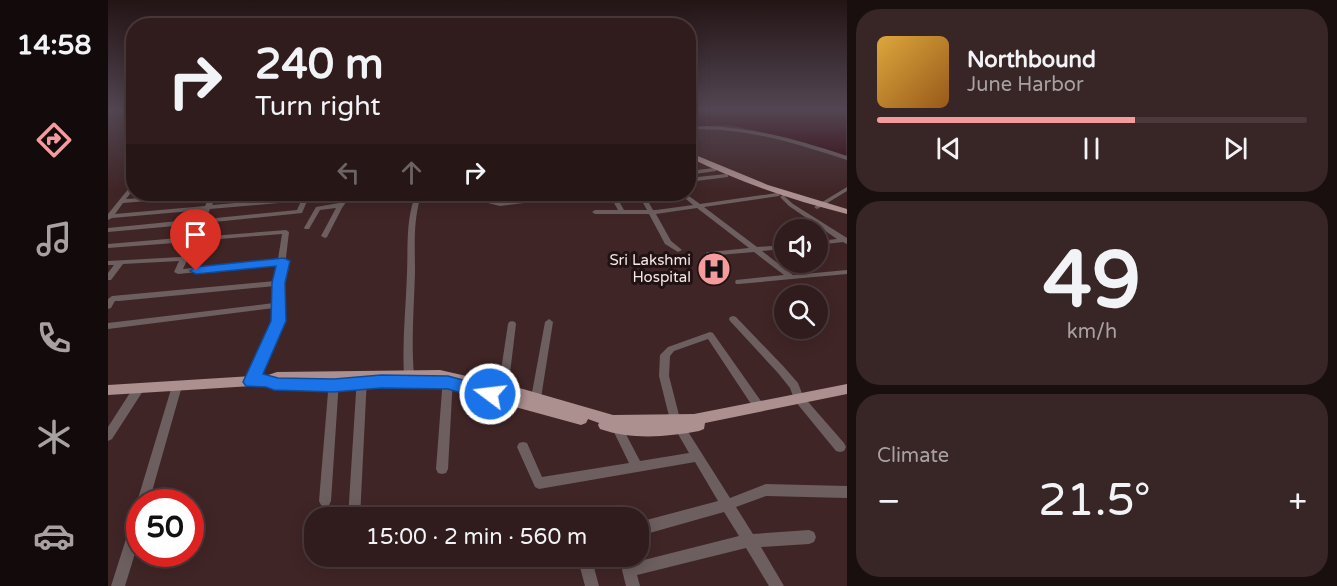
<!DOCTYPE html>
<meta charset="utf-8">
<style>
:root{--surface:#301c1c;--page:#382525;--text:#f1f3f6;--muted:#a8a1a3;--line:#4b3a3b;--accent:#f59b9e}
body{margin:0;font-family:"Varela Round",sans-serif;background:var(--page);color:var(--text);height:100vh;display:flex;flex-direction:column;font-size:22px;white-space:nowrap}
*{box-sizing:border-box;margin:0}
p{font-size:20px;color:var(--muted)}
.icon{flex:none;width:33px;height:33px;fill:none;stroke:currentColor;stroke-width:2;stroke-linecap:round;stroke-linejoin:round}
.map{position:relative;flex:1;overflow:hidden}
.sheet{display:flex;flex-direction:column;gap:9px;padding:9px;background:#1a0f0f;width:490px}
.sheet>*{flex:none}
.hud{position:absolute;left:18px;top:18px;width:570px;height:183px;border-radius:24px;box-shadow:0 3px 15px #0003,0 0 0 2px var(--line);background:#301c1c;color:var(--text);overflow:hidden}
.controls{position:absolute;left:666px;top:219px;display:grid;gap:12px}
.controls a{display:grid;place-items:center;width:54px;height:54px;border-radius:50%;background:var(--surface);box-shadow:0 3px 15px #0003,0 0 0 2px var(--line);font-size:30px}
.speed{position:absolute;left:18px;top:489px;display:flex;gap:12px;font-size:30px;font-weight:700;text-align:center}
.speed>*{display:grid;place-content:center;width:78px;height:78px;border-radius:50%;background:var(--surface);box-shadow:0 3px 15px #0003,0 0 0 2px var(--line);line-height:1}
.speed .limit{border:9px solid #d22;background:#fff;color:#111}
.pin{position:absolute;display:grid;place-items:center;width:51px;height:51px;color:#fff;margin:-62px -26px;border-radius:50% 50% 50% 0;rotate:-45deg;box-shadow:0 0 6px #0007}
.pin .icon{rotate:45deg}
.me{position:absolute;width:66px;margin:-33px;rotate:285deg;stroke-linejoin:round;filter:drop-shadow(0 0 4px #0008)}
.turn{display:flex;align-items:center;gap:21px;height:126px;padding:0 30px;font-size:27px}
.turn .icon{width:78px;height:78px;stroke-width:2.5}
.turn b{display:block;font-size:42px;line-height:51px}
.lanes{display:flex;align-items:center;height:57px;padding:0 30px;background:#0003;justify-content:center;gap:30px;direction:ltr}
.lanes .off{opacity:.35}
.big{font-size:45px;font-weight:600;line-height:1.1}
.sheet .widget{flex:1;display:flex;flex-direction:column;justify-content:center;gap:9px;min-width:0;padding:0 21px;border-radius:24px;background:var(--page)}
.sheet .dial{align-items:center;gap:0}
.dial b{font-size:78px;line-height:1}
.song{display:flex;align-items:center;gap:18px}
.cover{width:72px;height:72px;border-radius:9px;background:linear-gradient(135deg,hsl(40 70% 55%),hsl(30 70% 35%))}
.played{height:6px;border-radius:3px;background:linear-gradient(90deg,var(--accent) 60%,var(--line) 60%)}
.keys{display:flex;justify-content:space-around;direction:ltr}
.heat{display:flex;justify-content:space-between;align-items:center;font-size:33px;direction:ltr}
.trip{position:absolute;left:196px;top:507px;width:345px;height:60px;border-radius:24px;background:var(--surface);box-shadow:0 3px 15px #0003,0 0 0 2px var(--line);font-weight:600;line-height:60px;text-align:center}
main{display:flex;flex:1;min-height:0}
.tab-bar{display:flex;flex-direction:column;width:108px;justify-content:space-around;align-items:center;background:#130b0b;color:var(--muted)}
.tab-bar .icon{width:42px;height:42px}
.tab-bar .selected{color:var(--accent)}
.tab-bar b{font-size:27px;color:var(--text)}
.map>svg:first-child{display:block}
.water{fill:#320008}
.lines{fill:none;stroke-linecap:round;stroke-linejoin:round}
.minor{fill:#6d5f5f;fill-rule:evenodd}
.major{fill:#ac8f8f;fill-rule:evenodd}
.route{fill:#1a73e8;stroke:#114b97;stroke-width:1.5}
.labels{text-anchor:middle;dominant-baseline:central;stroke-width:6;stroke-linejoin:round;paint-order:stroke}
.poi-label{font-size:15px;fill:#f8e5e5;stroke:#1f1212;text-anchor:end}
</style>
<main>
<nav class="tab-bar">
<b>14:58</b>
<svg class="icon selected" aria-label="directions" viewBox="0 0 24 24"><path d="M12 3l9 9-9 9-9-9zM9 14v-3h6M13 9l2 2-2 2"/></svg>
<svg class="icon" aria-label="music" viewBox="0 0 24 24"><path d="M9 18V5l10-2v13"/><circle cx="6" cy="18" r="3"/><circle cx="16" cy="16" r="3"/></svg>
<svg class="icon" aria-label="phone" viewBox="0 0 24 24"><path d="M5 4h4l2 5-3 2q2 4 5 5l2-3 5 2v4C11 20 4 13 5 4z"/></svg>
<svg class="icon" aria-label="climate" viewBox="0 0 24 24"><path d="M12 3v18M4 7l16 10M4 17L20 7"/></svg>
<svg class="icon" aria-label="car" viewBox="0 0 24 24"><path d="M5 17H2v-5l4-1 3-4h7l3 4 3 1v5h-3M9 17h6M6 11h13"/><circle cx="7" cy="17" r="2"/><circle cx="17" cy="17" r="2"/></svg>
</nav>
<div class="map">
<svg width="739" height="586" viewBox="0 0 739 586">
<rect width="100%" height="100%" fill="#402526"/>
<!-- water -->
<path class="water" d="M 581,110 L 738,110 L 738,156 L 681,138 L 621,125 L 581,127 Z"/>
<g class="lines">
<!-- minor -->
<path class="minor" d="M 600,126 C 648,128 693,141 739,156 L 739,160 C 682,142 641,128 580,129 L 580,127 Z
M 606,168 L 608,169 L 608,171 L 580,175 L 580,171 Z
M 618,174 L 620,175 L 620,177 L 580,182 L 580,178 Z
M 26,182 L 26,189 L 18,199 L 89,194 L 110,194 L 104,205 L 197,197 L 200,199 L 194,213 L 96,223 L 90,237 L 178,230 L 181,232 L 175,283 L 174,321 L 147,385 L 143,386 L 139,385 L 138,382 L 166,321 L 166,308 L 0,329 L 0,323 L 166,303 L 167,286 L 11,301 L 7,301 L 3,308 L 0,309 L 0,299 L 4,296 L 167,281 L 170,264 L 70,274 L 66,272 L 71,261 L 15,264 L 3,280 L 0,280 L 0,273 L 6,265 L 0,265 L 0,261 L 73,257 L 80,242 L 0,248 L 0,244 L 82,237 L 89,224 L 0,232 L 0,228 L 91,219 L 95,210 L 4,218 L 0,220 L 0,214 ZM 102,196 L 97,206 L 7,214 L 15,203 ZM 193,201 L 189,210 L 98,219 L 102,209 ZM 174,234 L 170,259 L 75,269 L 88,241 Z
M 739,187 L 739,191 L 711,208 L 709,209 L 706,207 Z
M 669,193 L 672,195 L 671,196 L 596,207 L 649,247 L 676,245 L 676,249 L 654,251 L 685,275 L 739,270 L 739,274 L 631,284 L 628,284 L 627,282 L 628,280 L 676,275 L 646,252 L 599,256 L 598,254 L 599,252 L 602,252 L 641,248 L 589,208 L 548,214 L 563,241 L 574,250 L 570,252 L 557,244 L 541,214 L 487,214 L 484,212 L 487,210 L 510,210 L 501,194 L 507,194 L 516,210 L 539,210 L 530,194 L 536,194 L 545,210 L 548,210 L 585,205 L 572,194 L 578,194 L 592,204 Z
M 238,194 L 308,195 L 308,194 L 314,194 L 314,195 L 368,196 L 392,202 L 460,194 L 474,194 L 471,196 L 392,206 L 368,200 L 312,199 C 305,223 307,248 307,273 C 306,307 303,341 306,375 L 305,378 L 301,379 L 297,378 L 296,375 C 294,341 298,307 299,273 C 300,248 298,222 306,199 L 243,195 L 234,208 L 219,237 L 217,238 L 213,236 L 228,208 L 212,210 L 201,229 L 197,229 L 196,228 L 208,207 L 231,203 Z
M 675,195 L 685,204 L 739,238 L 739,244 L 735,242 L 710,245 L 710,241 L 729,239 L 681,206 L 672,197 Z
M 625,316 L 628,317 L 676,367 L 690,383 L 695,396 L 736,443 L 738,447 L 736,451 L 732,452 L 728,451 L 687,401 L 682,388 L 670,373 L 622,321 L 621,319 L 622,317 Z
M 441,319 L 445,322 L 433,398 L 432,401 L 428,402 L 424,401 L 423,398 L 437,322 Z
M 404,321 L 407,322 L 408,324 L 400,390 L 399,393 L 395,394 L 391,393 L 390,390 L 400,324 L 401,322 Z
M 602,332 L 605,333 L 655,404 L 656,407 L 655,410 L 651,411 L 647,410 L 600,339 L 566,351 L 562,356 L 561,376 L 572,419 L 622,498 L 658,484 L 739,486 L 739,498 L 658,496 L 628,507 L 645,534 L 701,530 L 706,532 L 708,537 L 706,542 L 701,544 L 653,547 L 676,586 L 661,586 L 638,548 L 529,575 L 532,586 L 518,586 L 514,570 L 516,565 L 631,536 L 616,512 L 531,536 L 531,522 L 610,501 L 587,462 L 431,489 L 427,487 L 409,447 L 411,443 L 415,442 L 419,443 L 434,477 L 521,463 L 502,424 L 503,421 L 507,419 L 511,421 L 532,461 L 581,453 L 562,420 L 551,376 L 552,355 L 560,347 Z
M 254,373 L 258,374 L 259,377 L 252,518 L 240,518 L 249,377 L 250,374 Z
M 340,373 L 344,374 L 345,377 L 340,469 L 338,473 L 334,474 L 330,473 L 328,469 L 335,377 L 336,374 Z
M 226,376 L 230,377 L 231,380 L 223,501 L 221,505 L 217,507 L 213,505 L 211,501 L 221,380 L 222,377 Z
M 69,382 L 73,383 L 74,386 L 41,502 L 32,502 L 32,507 L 29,502 L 64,386 L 65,383 Z
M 31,384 L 35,385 L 36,388 L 35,391 L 4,439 L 0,441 L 0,427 L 27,385 Z
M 32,508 L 32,537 L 17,586 L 3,586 L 26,514 L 27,510 Z
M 469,556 L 483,556 L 491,586 L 477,586 Z"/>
<!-- major -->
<path class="major" d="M 580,152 L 660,185 L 739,209 L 739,214 C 684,200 631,182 580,157 Z
M 332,370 L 415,389 L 505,415 L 586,414 L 739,384 L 739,394 L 597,423 L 596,429 L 591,431 C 559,437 524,440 492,429 L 490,425 L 491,423 L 480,419 L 478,423 L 473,425 L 364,395 L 362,391 L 364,387 L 351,384 L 350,388 L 345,389 L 307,387 L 302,385 L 302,380 L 271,381 L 270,385 L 265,387 L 226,391 L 175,389 L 170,388 L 169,384 L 170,382 L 161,385 L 0,395 L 0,385 L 160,375 L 169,372 Z"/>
</g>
<!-- sky -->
<linearGradient id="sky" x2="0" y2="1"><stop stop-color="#231415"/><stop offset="0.57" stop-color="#534652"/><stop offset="1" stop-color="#534652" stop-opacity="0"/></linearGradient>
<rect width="739" height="192" fill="url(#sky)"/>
<!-- route -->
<path class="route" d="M 176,258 L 182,261 L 177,283 L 178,321 L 155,374 L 170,378 L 226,379 L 273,375 L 340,376 L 388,389 L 391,394 L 388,399 L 382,401 L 340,389 L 273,388 L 226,392 L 166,390 L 158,387 L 138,386 L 135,382 L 163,321 L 164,283 L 168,266 L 88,274 L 82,271 L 88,267 Z"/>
<!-- icons -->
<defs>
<symbol id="hospital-disc" viewBox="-11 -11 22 22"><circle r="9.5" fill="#f59b9e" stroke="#1f1212"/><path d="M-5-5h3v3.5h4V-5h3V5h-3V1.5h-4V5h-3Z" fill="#111"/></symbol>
</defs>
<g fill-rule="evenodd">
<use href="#hospital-disc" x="587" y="250" width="38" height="38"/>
</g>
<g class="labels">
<!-- poi labels -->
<g class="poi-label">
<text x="583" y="260">Sri Lakshmi<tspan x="583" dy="17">Hospital</tspan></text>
</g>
</g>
</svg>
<div class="controls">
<a><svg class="icon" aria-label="sound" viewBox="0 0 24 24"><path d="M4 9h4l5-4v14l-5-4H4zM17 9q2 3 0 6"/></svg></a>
<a><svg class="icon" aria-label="search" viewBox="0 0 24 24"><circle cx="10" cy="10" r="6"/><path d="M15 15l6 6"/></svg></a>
</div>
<div class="speed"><div class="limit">50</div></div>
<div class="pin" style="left:88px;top:271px;background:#d93025"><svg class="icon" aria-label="arrive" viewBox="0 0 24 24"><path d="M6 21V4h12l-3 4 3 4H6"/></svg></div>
<svg class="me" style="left:382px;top:394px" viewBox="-20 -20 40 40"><circle r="17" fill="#1a73e8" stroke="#fff" stroke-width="3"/><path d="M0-11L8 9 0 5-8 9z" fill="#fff"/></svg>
<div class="trip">15:00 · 2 min · 560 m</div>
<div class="hud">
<div class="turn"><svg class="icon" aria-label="right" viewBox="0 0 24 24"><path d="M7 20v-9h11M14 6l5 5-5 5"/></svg><div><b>240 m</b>Turn right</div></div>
<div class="lanes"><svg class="icon off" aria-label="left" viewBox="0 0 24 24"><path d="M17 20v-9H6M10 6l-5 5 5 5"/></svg><svg class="icon off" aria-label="ahead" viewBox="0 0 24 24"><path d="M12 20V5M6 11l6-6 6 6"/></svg><svg class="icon" aria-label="right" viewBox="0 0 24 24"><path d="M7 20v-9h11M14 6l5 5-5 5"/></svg></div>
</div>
</div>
<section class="sheet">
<div class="widget">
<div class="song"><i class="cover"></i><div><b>Northbound</b><p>June Harbor</p></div></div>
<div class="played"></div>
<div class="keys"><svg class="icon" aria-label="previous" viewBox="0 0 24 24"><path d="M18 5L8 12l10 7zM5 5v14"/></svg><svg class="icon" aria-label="pause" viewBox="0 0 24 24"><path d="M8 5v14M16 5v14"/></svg><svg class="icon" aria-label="next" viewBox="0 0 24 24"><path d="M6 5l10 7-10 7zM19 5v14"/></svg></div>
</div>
<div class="widget dial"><b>49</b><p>km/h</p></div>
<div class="widget"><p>Climate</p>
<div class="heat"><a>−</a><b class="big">21.5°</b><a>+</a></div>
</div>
</section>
</main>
